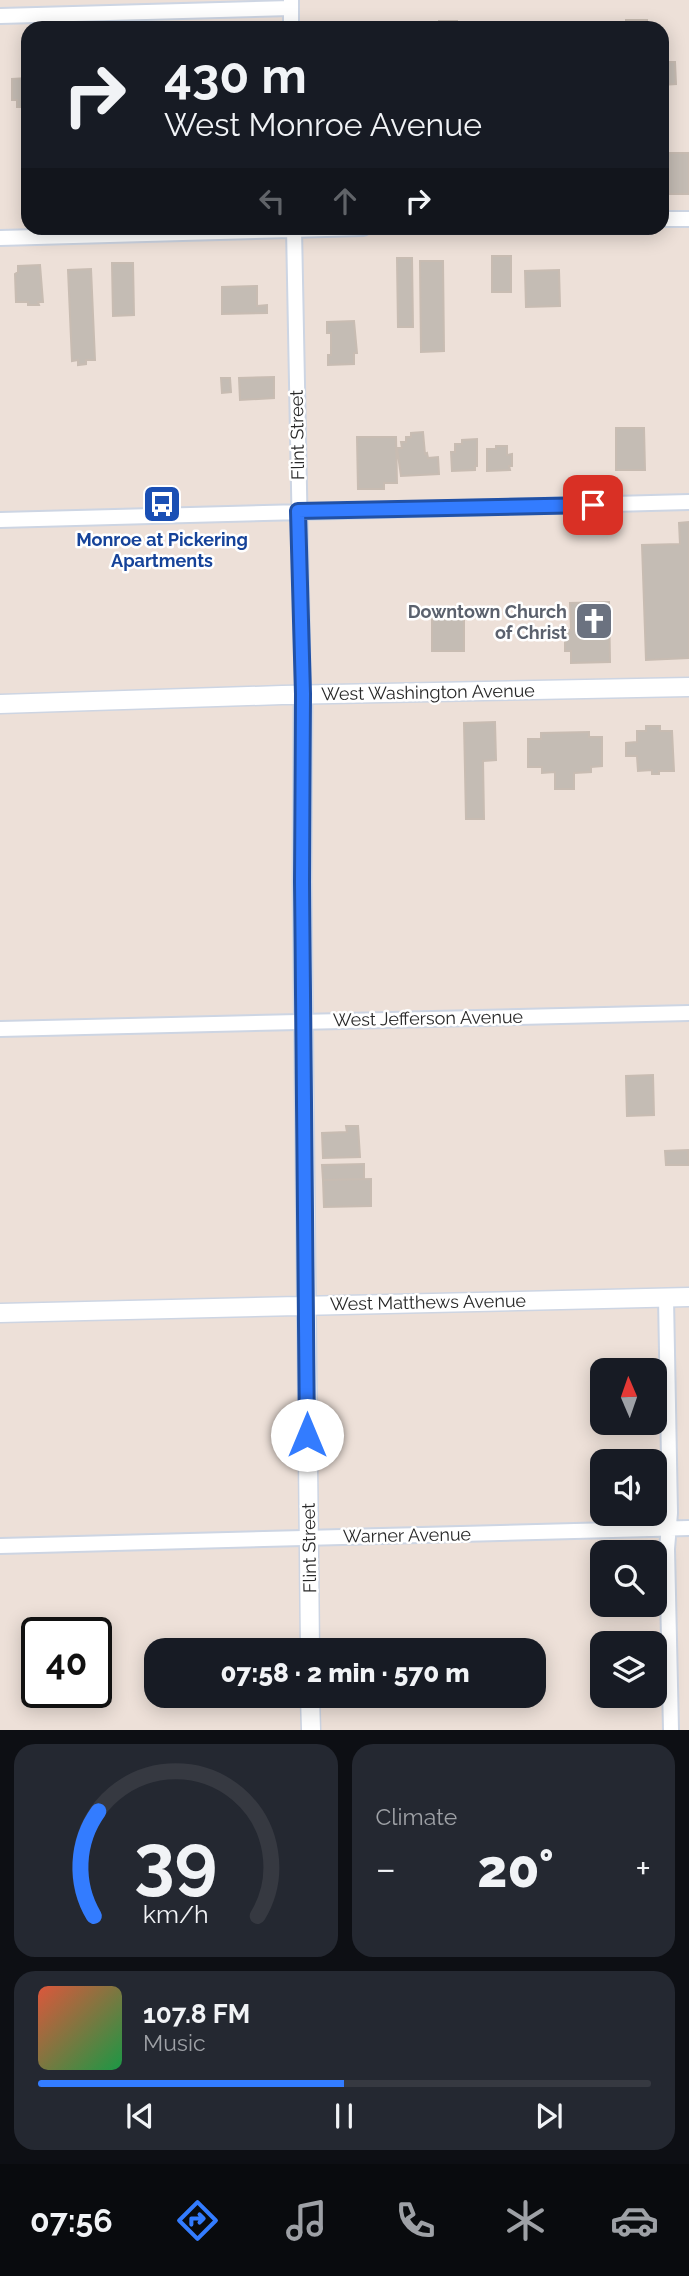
<!DOCTYPE html>
<meta charset="utf-8">
<style>
:root{--surface:#171b24;--page:#242831;--text:#f1f3f6;--muted:#9ea1a6;--line:#363941;--accent:#337cff}
body{margin:0;font-family:Raleway,sans-serif;background:var(--page);color:var(--text);height:100vh;display:flex;flex-direction:column;font-size:26px;white-space:nowrap}
*{box-sizing:border-box;margin:0}
p{font-size:23px;color:var(--muted)}
.icon{flex:none;width:38px;height:38px;fill:none;stroke:currentColor;stroke-width:2;stroke-linecap:round;stroke-linejoin:round}
.map{position:relative;height:1730px;overflow:hidden}
.drawer{display:flex;flex-direction:column;gap:14px;padding:14px;background:#0d0f14;flex:1}
.drawer>*{flex:none}
.top-card{position:absolute;left:21px;top:21px;width:648px;height:214px;border-radius:21px;box-shadow:0 4px 18px #0003;background:#171b24;color:var(--text);overflow:hidden}
.needle{width:46px;rotate:358deg}
.buttons{position:absolute;left:590px;top:1358px;display:grid;gap:14px}
.buttons a{display:grid;place-items:center;width:77px;height:77px;border-radius:14px;background:var(--surface);box-shadow:0 4px 18px #0003;font-size:35px}
.speed{position:absolute;left:21px;top:1617px;display:flex;gap:14px;font-size:35px;font-weight:700;text-align:center}
.speed>*{display:grid;place-content:center;width:91px;height:91px;border-radius:50%;background:var(--surface);box-shadow:0 4px 18px #0003;line-height:1}
.speed .limit{border:4px solid #111;border-radius:10px;background:#fff;color:#111}
.pin{position:absolute;display:grid;place-items:center;width:60px;height:60px;color:#fff;margin:-30px;border-radius:14px;box-shadow:0 4px 10px #0006}
.me{position:absolute;width:77px;margin:-38px;rotate:0deg;stroke-linejoin:round;filter:drop-shadow(0 0 5px #0008)}
.turn{display:flex;align-items:center;gap:24px;height:147px;padding:0 28px;font-size:32px}
.turn .icon{width:91px;height:91px;stroke-width:2.5}
.turn b{display:block;font-size:49px;line-height:60px}
.lanes{display:flex;align-items:center;height:66px;padding:0 28px;background:#0003;justify-content:center;gap:35px;direction:ltr}
.lanes .off{opacity:.35}
.big{font-size:52px;font-weight:800;line-height:1.1}
.drawer .card{flex:1;display:flex;flex-direction:column;justify-content:center;gap:10px;min-width:0;padding:0 24px;border-radius:21px;background:var(--page)}
.drawer .dial{align-items:center;gap:0}
.dial svg{height:182px;overflow:visible;fill:none;stroke:var(--line);stroke-width:7;stroke-linecap:round;text-anchor:middle}
.dial text{fill:var(--text);stroke:none}
.song{display:flex;align-items:center;gap:21px}
.cover{width:84px;height:84px;border-radius:10px;background:linear-gradient(135deg,hsl(10 70% 55%),hsl(140 70% 35%))}
.played{height:7px;border-radius:4px;background:linear-gradient(90deg,var(--accent) 50%,var(--line) 50%)}
.keys{display:flex;justify-content:space-around;direction:ltr}
.heat{display:flex;justify-content:space-between;align-items:center;font-size:38px;direction:ltr}
.drawer .tiles{flex:1;display:grid;gap:14px;grid-template-columns:1fr 1fr}
.card:last-child{grid-column:span 2}
.trip{position:absolute;left:144px;top:1638px;width:402px;height:70px;border-radius:21px;background:var(--surface);box-shadow:0 4px 18px #0003;font-weight:800;line-height:70px;text-align:center}
.dock{display:flex;height:112px;justify-content:space-around;align-items:center;background:#090b0e;color:var(--muted)}
.dock .icon{width:49px;height:49px}
.dock .selected{color:var(--accent)}
.dock b{font-size:32px;color:var(--text)}
.map>svg:first-child{display:block}
.building{fill:#c4bcb4;stroke:#c8bcb2;stroke-width:2}
.lines{fill:none;stroke-linecap:round;stroke-linejoin:round}
.minor-casing{stroke:#cdd5e3;stroke-width:18}
.tertiary-casing{stroke:#cdd5e3;stroke-width:21}
.minor{stroke:#fff;stroke-width:14}
.tertiary{stroke:#fff;stroke-width:18}
.route-casing{stroke:#2151a6;stroke-width:18}
.route{stroke:#337cff;stroke-width:12}
.labels{text-anchor:middle;dominant-baseline:central;stroke-width:5;stroke-linejoin:round;paint-order:stroke}
.street-label{font-size:18px;fill:#282828;stroke:#fff}
.transit-label{font-size:18px;font-weight:bold;fill:#164399;stroke:#fff}
.worship-label{font-size:18px;font-weight:bold;fill:#5b616d;stroke:#fff;text-anchor:end}
</style>
<div class="map">
<svg width="689" height="1730" viewBox="0 0 689 1730">
<rect width="100%" height="100%" fill="#ede0d8"/>
<!-- building -->
<path class="building" d="M 626,20 L 647,20 L 647,28 L 626,28 Z
M 439,21 L 457,21 L 457,28 L 439,28 Z
M 662,62 L 675,62 L 676,84 L 662,85 Z
M 28,78 L 28,99 L 25,99 L 25,107 L 17,107 L 17,100 L 12,100 L 12,79 Z
M 668,153 L 689,153 L 689,194 L 669,194 Z
M 492,256 L 511,256 L 511,292 L 492,292 Z
M 397,258 L 412,258 L 413,327 L 398,327 Z
M 420,261 L 443,261 L 444,351 L 421,352 Z
M 112,263 L 133,263 L 134,315 L 113,316 Z
M 40,265 L 43,302 L 38,302 L 39,305 L 28,305 L 28,302 L 16,302 L 15,274 L 18,272 L 18,266 Z
M 91,269 L 95,360 L 86,360 L 86,364 L 78,365 L 78,360 L 72,361 L 68,270 Z
M 559,270 L 560,306 L 526,307 L 525,271 Z
M 257,286 L 257,306 L 267,305 L 267,313 L 222,314 L 222,287 Z
M 354,321 L 357,353 L 354,353 L 354,364 L 328,365 L 328,355 L 331,355 L 331,333 L 327,333 L 327,322 Z
M 274,377 L 274,398 L 240,400 L 239,378 Z
M 221,378 L 230,378 L 231,392 L 222,393 Z
M 616,428 L 644,428 L 645,470 L 616,470 Z
M 423,432 L 425,454 L 427,453 L 428,458 L 438,457 L 439,474 L 401,476 L 397,448 L 402,448 L 401,442 L 406,442 L 406,437 L 411,437 L 411,433 Z
M 357,437 L 396,437 L 397,483 L 384,483 L 384,489 L 358,489 Z
M 477,439 L 477,466 L 475,466 L 475,470 L 452,471 L 451,452 L 455,452 L 455,444 L 462,444 L 462,440 Z
M 496,446 L 507,446 L 507,455 L 512,454 L 512,466 L 509,466 L 510,470 L 487,471 L 487,449 L 496,449 Z
M 689,522 L 689,658 L 646,660 L 642,545 L 680,544 L 679,523 Z
M 609,602 L 610,662 L 571,663 L 571,651 L 565,651 L 565,630 L 571,630 L 570,603 Z
M 432,613 L 464,613 L 464,651 L 432,651 Z
M 495,722 L 496,760 L 483,761 L 484,819 L 466,819 L 464,723 Z
M 646,726 L 660,726 L 660,731 L 672,731 L 674,771 L 659,771 L 659,774 L 652,774 L 652,770 L 638,771 L 637,756 L 626,756 L 626,743 L 637,742 L 637,731 L 646,731 Z
M 589,732 L 589,737 L 602,737 L 602,766 L 591,767 L 591,772 L 574,773 L 574,789 L 555,789 L 555,772 L 542,773 L 542,767 L 528,767 L 528,739 L 541,739 L 541,733 Z
M 653,1075 L 654,1115 L 627,1116 L 626,1076 Z
M 346,1126 L 358,1126 L 360,1157 L 323,1158 L 322,1133 L 347,1132 Z
M 688,1150 L 689,1165 L 666,1165 L 665,1151 Z
M 364,1164 L 364,1179 L 323,1180 L 322,1165 Z
M 371,1179 L 371,1206 L 324,1207 L 323,1180 Z"/>
<g class="lines">
<defs>
<path id="minor" d="M 291,1 L 291,28
M 0,16 L 291,8
M 662,219 L 689,219
M 294,228 L 303,694
M 0,238 L 363,228
M 0,520 L 689,502
M 0,1029 L 689,1013
M 666,1298 L 670,1513 L 667,1549 L 671,1730
M 0,1546 L 689,1528"/>
<path id="tertiary" d="M 303,694 L 302,882 L 310,1650
M 0,704 L 282,695 L 689,687
M 0,1313 L 689,1297
M 310,1696 L 311,1730"/>
</defs>
<!-- minor casing -->
<use href="#minor" class="minor-casing"/>
<!-- tertiary casing -->
<use href="#tertiary" class="tertiary-casing"/>
<!-- minor -->
<use href="#minor" class="minor"/>
<!-- tertiary -->
<use href="#tertiary" class="tertiary"/>
</g>
<g class="lines">
<defs>
<path id="route" d="M 307,1435 L 302,882 L 303,694 L 298,511 L 593,505"/>
</defs>
<!-- route casing -->
<use href="#route" class="route-casing"/>
<!-- route -->
<use href="#route" class="route"/>
</g>
<!-- icons -->
<defs>
<symbol id="bus-square" viewBox="-11 -11 22 22"><rect x="-9" y="-9" width="18" height="18" rx="4" fill="#1a4fb4" stroke="#fff"/><path d="M-5-6H5V4H4V6H2V4H-2V6H-4V4H-5ZM-3.5-4V0h7V-4ZM-3.5 1.2v1.5H-2V1.2ZM2 1.2v1.5H3.5V1.2Z" fill="#fff"/></symbol>
<symbol id="church-square" viewBox="-11 -11 22 22"><rect x="-9" y="-9" width="18" height="18" rx="4" fill="#6b7280" stroke="#fff"/><path d="M-1.2-6h2.4v3.5h3.3v2.4h-3.3V6h-2.4V-.1h-3.3v-2.4h3.3Z" fill="#fff"/></symbol>
</defs>
<g fill-rule="evenodd">
<use href="#bus-square" x="140" y="482" width="44" height="44"/>
<use href="#church-square" x="572" y="599" width="44" height="44"/>
</g>
<g class="labels">
<!-- street labels -->
<g class="street-label">
<text transform="translate(297 435) rotate(-91)">Flint Street</text>
<text transform="translate(428 692) rotate(-1)">West Washington Avenue</text>
<text transform="translate(428 1018) rotate(-1)">West Jefferson Avenue</text>
<text transform="translate(428 1302) rotate(-1)">West Matthews Avenue</text>
<text transform="translate(407 1535) rotate(-1)">Warner Avenue</text>
<text transform="translate(309 1548) rotate(-91)">Flint Street</text>
</g>
<!-- transit labels -->
<g class="transit-label">
<text x="162" y="539">Monroe at Pickering<tspan x="162" dy="21">Apartments</tspan></text>
</g>
<!-- worship labels -->
<g class="worship-label">
<text x="567" y="611">Downtown Church<tspan x="567" dy="21">of Christ</tspan></text>
</g>
</g>
</svg>
<div class="buttons">
<a><svg class="needle" viewBox="-14 -14 28 28"><path d="M0-13l5 13h-10z" fill="#e53935"/><path d="M0 13l5-13h-10z" fill="#9ea1a6"/></svg></a>
<a><svg class="icon" aria-label="sound" viewBox="0 0 24 24"><path d="M4 9h4l5-4v14l-5-4H4zM17 9q2 3 0 6"/></svg></a>
<a><svg class="icon" aria-label="search" viewBox="0 0 24 24"><circle cx="10" cy="10" r="6"/><path d="M15 15l6 6"/></svg></a>
<a><svg class="icon" aria-label="layers" viewBox="0 0 24 24"><path d="M12 4l9 5-9 5-9-5zM3 14l9 5 9-5"/></svg></a>
</div>
<div class="speed"><div class="limit">40</div></div>
<div class="pin" style="left:593px;top:505px;background:#d93025"><svg class="icon" aria-label="arrive" viewBox="0 0 24 24"><path d="M6 21V4h12l-3 4 3 4H6"/></svg></div>
<svg class="me" style="left:307px;top:1435px" viewBox="-20 -20 40 40"><circle r="19" fill="#fff"/><path d="M0-13L10 11 0 6-10 11z" fill="#337cff"/></svg>
<div class="trip">07:58 · 2 min · 570 m</div>
<div class="top-card">
<div class="turn"><svg class="icon" aria-label="right" viewBox="0 0 24 24"><path d="M7 20v-9h11M14 6l5 5-5 5"/></svg><div><b>430 m</b>West Monroe Avenue</div></div>
<div class="lanes"><svg class="icon off" aria-label="left" viewBox="0 0 24 24"><path d="M17 20v-9H6M10 6l-5 5 5 5"/></svg><svg class="icon off" aria-label="ahead" viewBox="0 0 24 24"><path d="M12 20V5M6 11l6-6 6 6"/></svg><svg class="icon" aria-label="right" viewBox="0 0 24 24"><path d="M7 20v-9h11M14 6l5 5-5 5"/></svg></div>
</div>
</div>
<section class="drawer">
<div class="tiles">
<div class="card dial"><svg viewBox="0 0 100 80">
<path d="M14 69A42 42 0 1 1 86 69"/>
<path d="M14 69A42 42 0 0 1 16 23" stroke="#337cff"/>
<text x="50" y="56" font-size="32" font-weight="700">39</text>
<text x="50" y="72" font-size="11">km/h</text>
</svg></div>
<div class="card"><p>Climate</p>
<div class="heat"><a>−</a><b class="big">20°</b><a>+</a></div>
</div>
<div class="card">
<div class="song"><i class="cover"></i><div><b>107.8 FM</b><p>Music</p></div></div>
<div class="played"></div>
<div class="keys"><svg class="icon" aria-label="previous" viewBox="0 0 24 24"><path d="M18 5L8 12l10 7zM5 5v14"/></svg><svg class="icon" aria-label="pause" viewBox="0 0 24 24"><path d="M8 5v14M16 5v14"/></svg><svg class="icon" aria-label="next" viewBox="0 0 24 24"><path d="M6 5l10 7-10 7zM19 5v14"/></svg></div>
</div>
</div>
</section>
<nav class="dock">
<b>07:56</b>
<svg class="icon selected" aria-label="directions" viewBox="0 0 24 24"><path d="M12 3l9 9-9 9-9-9zM9 14v-3h6M13 9l2 2-2 2"/></svg>
<svg class="icon" aria-label="music" viewBox="0 0 24 24"><path d="M9 18V5l10-2v13"/><circle cx="6" cy="18" r="3"/><circle cx="16" cy="16" r="3"/></svg>
<svg class="icon" aria-label="phone" viewBox="0 0 24 24"><path d="M5 4h4l2 5-3 2q2 4 5 5l2-3 5 2v4C11 20 4 13 5 4z"/></svg>
<svg class="icon" aria-label="climate" viewBox="0 0 24 24"><path d="M12 3v18M4 7l16 10M4 17L20 7"/></svg>
<svg class="icon" aria-label="car" viewBox="0 0 24 24"><path d="M5 17H2v-5l4-1 3-4h7l3 4 3 1v5h-3M9 17h6M6 11h13"/><circle cx="7" cy="17" r="2"/><circle cx="17" cy="17" r="2"/></svg>
</nav>
